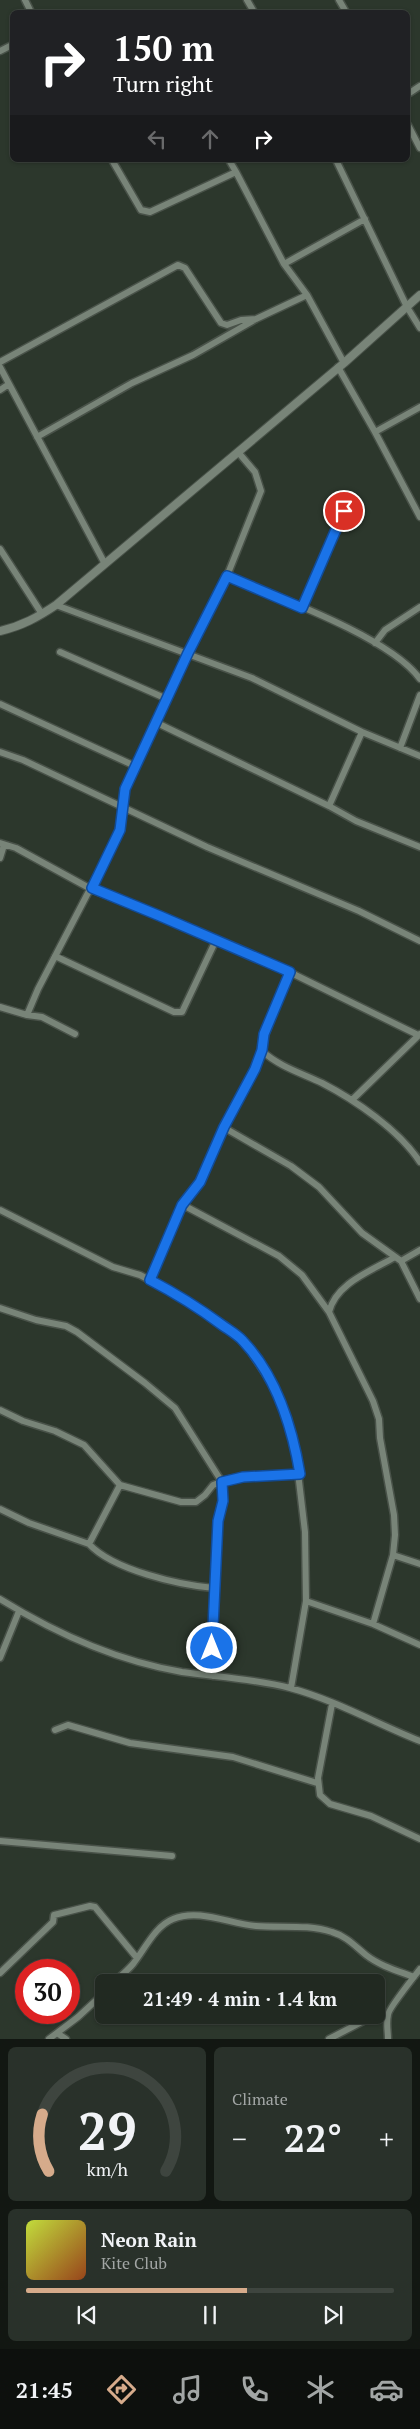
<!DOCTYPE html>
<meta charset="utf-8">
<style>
:root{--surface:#212921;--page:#29312a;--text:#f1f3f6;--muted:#a2a6a5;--line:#3e453f;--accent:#d6ab8b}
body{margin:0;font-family:"PT Serif",serif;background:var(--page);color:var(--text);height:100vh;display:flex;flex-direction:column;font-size:19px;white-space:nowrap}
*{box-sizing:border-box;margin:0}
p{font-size:16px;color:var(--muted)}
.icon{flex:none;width:28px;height:28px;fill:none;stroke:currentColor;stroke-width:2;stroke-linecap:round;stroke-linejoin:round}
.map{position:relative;height:2039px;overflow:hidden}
.details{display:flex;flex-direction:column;gap:8px;padding:8px;background:#121712;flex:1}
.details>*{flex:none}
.banner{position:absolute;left:10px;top:10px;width:400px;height:152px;border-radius:8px;box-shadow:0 1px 4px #0004,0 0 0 1px var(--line);background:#202124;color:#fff;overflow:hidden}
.speed{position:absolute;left:15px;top:1959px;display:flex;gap:10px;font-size:25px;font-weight:700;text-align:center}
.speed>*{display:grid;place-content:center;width:65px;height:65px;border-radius:50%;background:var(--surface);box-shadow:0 1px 4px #0004,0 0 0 1px var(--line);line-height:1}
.speed .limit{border:8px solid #d22;background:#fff;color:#111}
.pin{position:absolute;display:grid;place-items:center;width:42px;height:42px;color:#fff;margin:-21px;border:2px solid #fff;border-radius:50%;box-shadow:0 1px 5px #0007}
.me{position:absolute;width:55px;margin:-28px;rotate:0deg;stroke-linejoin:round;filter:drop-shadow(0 0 4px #0008)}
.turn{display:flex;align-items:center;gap:18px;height:105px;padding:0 20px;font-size:22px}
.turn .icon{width:65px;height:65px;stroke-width:2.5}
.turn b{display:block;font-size:35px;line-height:42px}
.lanes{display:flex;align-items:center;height:48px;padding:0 20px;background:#0003;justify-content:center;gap:25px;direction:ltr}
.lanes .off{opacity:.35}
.big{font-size:38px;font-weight:800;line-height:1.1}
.details .widget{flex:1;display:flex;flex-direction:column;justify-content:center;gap:8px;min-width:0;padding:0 18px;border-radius:8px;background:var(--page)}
.details .dial{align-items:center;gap:0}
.dial svg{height:130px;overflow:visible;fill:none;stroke:var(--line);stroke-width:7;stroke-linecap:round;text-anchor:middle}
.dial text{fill:var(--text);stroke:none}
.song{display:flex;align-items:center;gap:15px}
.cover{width:60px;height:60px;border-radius:8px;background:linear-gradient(135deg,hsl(70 70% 55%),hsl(20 70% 35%))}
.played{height:5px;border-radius:2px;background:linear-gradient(90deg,var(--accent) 60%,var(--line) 60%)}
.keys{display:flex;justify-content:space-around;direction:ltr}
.heat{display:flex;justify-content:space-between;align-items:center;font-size:28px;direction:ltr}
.details .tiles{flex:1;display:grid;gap:8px;grid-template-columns:1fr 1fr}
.widget:last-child{grid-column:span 2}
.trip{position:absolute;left:95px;top:1974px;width:290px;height:50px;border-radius:8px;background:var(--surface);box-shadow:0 1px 4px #0004,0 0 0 1px var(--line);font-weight:800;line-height:50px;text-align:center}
.dock{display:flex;height:80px;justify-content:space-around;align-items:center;background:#0d100d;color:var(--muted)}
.dock .icon{width:35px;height:35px}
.dock .on{color:var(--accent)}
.dock b{font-size:22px;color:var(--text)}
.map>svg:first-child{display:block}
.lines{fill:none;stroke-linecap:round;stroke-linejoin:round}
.minor-casing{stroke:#495249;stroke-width:9}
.tertiary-casing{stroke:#495249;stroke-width:10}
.minor{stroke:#788478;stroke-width:6}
.tertiary{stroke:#788478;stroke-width:8}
.route-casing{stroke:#114b97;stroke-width:12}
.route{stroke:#1a73e8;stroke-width:9}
</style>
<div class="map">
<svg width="420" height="2039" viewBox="0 0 420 2039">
<rect width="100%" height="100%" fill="#2c372c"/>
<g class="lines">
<defs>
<path id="minor" d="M 25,0 L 31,12
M 247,0 L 254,12
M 339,0 L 346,12
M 0,51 L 12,45
M 408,94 L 420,86
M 408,125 L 420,148
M 112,160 L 141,210 L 150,212 L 236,172 L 284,264 L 307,295 L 344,363
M 229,160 L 236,172
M 336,160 L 407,307 L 420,328
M 284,264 L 365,219
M 0,362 L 178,265 L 185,268 L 221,323 L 227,325 L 241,320 L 256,319
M 0,367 L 105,564
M 338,367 L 375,432 L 420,517
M 0,390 L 9,384
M 375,432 L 420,407
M 37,437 L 132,383 L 193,355 L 256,319 L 307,295
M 0,549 L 42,614
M 227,576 C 277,597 390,637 420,679
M 56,605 L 252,678 L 362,732 L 420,756
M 302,608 L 344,511
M 375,643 L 385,630 L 420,607
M 60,652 L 167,699
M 0,704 L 135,766
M 155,722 L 329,806
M 362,732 L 329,806 L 356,821 L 420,847
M 400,748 L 420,695
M 0,752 L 23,760 L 207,847 L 359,911 L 420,941
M 0,843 L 16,848 L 91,889 L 160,916 L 275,965 L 418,1035
M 0,858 L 4,845
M 55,956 L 174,1012 L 182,1012 L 216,940
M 290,972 L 265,1035 L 262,1051 C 280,1067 301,1073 322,1083 C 355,1100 399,1130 420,1162
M 0,1007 L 27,1015
M 75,1034 L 42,1017 L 27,1015 L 38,989 L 115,841 L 122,820 L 125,789 L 188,653 L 227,576 L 261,491 L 255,472 L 238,452
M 352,1100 L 420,1034
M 223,1127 L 291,1166 L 319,1187 L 362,1233 L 401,1261 L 420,1299
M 183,1205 L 279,1256 L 302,1275 L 329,1312
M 0,1210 L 113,1267 L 140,1275 L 178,1295 L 243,1340 L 276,1390 L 288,1419 L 295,1447 L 305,1532 L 306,1601 L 291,1688
M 401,1261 L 420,1250
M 150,1280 L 183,1205 L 200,1182 L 223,1127 L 255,1069 L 262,1051
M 0,1308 L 36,1320 L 66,1326 L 77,1332 L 145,1383 L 175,1408 L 222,1482 L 223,1501 L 218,1521 L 214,1588
M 0,1410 L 23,1421 L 55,1431 L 84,1445 L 120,1485 L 181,1502 L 196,1502 L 205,1495 L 213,1485 L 230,1479 L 300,1473
M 0,1509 L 29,1523 L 89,1544 L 120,1485
M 89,1544 C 113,1570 179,1585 214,1588 L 213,1676
M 393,1555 L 420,1564
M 0,1599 C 55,1633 118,1661 182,1672 C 218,1677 255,1679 290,1688 C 335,1700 377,1724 420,1741
M 306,1601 L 373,1624 L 420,1645
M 373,1624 L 393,1555 L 395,1535 L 394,1515 L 380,1438 L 379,1419 L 373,1401 L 329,1312 C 336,1283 371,1271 395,1257
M 0,1658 L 19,1611
M 332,1704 L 318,1778 L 320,1795 L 330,1804 L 371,1816 L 420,1839
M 55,1730 L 68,1725 L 130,1743 L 233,1757 L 317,1783
M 0,1841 L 172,1856
M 0,1973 L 53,1922 L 54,1915 L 90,1906 L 95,1907 L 137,1958
M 114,1982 C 121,1976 128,1970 133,1964 C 145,1949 155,1926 173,1919 C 199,1908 230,1924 256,1926 C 281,1928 308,1924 332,1932 C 346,1936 355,1946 366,1955 C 380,1966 398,1971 414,1977
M 57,2033 L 66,2039
M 49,2039 L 78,2017 L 104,1993
M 329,2039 L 375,2015
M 388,2039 C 388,2031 386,2023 388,2015 C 388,2009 414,1977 420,1969"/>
<path id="tertiary" d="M 0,631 C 22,626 38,617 56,605 L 344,363 L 420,295"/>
</defs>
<!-- minor casing -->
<use href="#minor" class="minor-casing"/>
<!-- tertiary casing -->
<use href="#tertiary" class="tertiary-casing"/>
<!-- minor -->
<use href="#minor" class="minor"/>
<!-- tertiary -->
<use href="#tertiary" class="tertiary"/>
</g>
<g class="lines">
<defs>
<path id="route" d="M 212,1648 L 218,1521 L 223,1501 L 222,1482 L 243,1477 L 300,1474 C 292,1426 277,1377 243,1341 C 238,1335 229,1330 222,1325 C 199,1308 175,1293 150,1280 L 182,1205 L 200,1182 L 224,1127 L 255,1069 L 262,1050 L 264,1034 L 290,972 L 160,916 L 92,888 L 120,830 L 125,789 L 188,653 L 227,576 L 302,608 L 344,511"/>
</defs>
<!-- route casing -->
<use href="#route" class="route-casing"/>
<!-- route -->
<use href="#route" class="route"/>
</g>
</svg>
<div class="speed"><div class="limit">30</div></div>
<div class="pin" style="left:344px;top:511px;background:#d93025"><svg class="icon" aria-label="arrive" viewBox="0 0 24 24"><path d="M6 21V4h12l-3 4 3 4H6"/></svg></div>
<svg class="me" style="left:212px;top:1648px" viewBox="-20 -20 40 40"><circle r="17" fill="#1a73e8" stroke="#fff" stroke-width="3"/><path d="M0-11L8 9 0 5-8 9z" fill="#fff"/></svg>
<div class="trip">21:49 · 4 min · 1.4 km</div>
<div class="banner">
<div class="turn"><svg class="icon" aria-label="right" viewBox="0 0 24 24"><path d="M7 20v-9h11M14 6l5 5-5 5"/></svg><div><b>150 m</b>Turn right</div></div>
<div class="lanes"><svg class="icon off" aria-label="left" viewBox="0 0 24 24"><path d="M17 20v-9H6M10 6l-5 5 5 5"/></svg><svg class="icon off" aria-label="ahead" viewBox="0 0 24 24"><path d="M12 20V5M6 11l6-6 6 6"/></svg><svg class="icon" aria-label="right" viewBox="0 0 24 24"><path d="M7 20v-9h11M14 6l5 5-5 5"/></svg></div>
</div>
</div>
<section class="details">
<div class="tiles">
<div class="widget dial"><svg viewBox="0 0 100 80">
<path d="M14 69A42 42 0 1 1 86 69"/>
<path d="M14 69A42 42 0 0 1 10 34" stroke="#d6ab8b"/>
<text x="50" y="56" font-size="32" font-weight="700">29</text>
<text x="50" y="72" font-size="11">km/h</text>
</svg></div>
<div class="widget"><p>Climate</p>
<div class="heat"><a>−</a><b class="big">22°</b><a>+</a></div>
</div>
<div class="widget">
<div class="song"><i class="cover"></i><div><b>Neon Rain</b><p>Kite Club</p></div></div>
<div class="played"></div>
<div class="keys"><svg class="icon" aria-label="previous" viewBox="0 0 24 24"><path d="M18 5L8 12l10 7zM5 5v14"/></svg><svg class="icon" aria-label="pause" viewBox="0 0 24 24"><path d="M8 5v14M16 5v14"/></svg><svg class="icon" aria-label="next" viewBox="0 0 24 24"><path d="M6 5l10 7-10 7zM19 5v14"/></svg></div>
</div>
</div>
</section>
<nav class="dock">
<b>21:45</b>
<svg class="icon on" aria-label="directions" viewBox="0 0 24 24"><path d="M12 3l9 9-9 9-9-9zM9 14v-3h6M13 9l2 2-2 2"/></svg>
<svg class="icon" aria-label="music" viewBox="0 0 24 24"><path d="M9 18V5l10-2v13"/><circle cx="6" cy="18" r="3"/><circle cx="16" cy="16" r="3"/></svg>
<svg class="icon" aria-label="phone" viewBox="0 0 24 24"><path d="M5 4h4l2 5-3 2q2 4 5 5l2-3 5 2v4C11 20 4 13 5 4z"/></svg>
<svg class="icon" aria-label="climate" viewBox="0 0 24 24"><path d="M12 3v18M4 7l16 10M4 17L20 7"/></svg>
<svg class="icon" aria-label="car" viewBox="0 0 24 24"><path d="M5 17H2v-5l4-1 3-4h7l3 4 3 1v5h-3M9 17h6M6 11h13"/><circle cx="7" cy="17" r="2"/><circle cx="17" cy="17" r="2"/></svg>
</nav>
